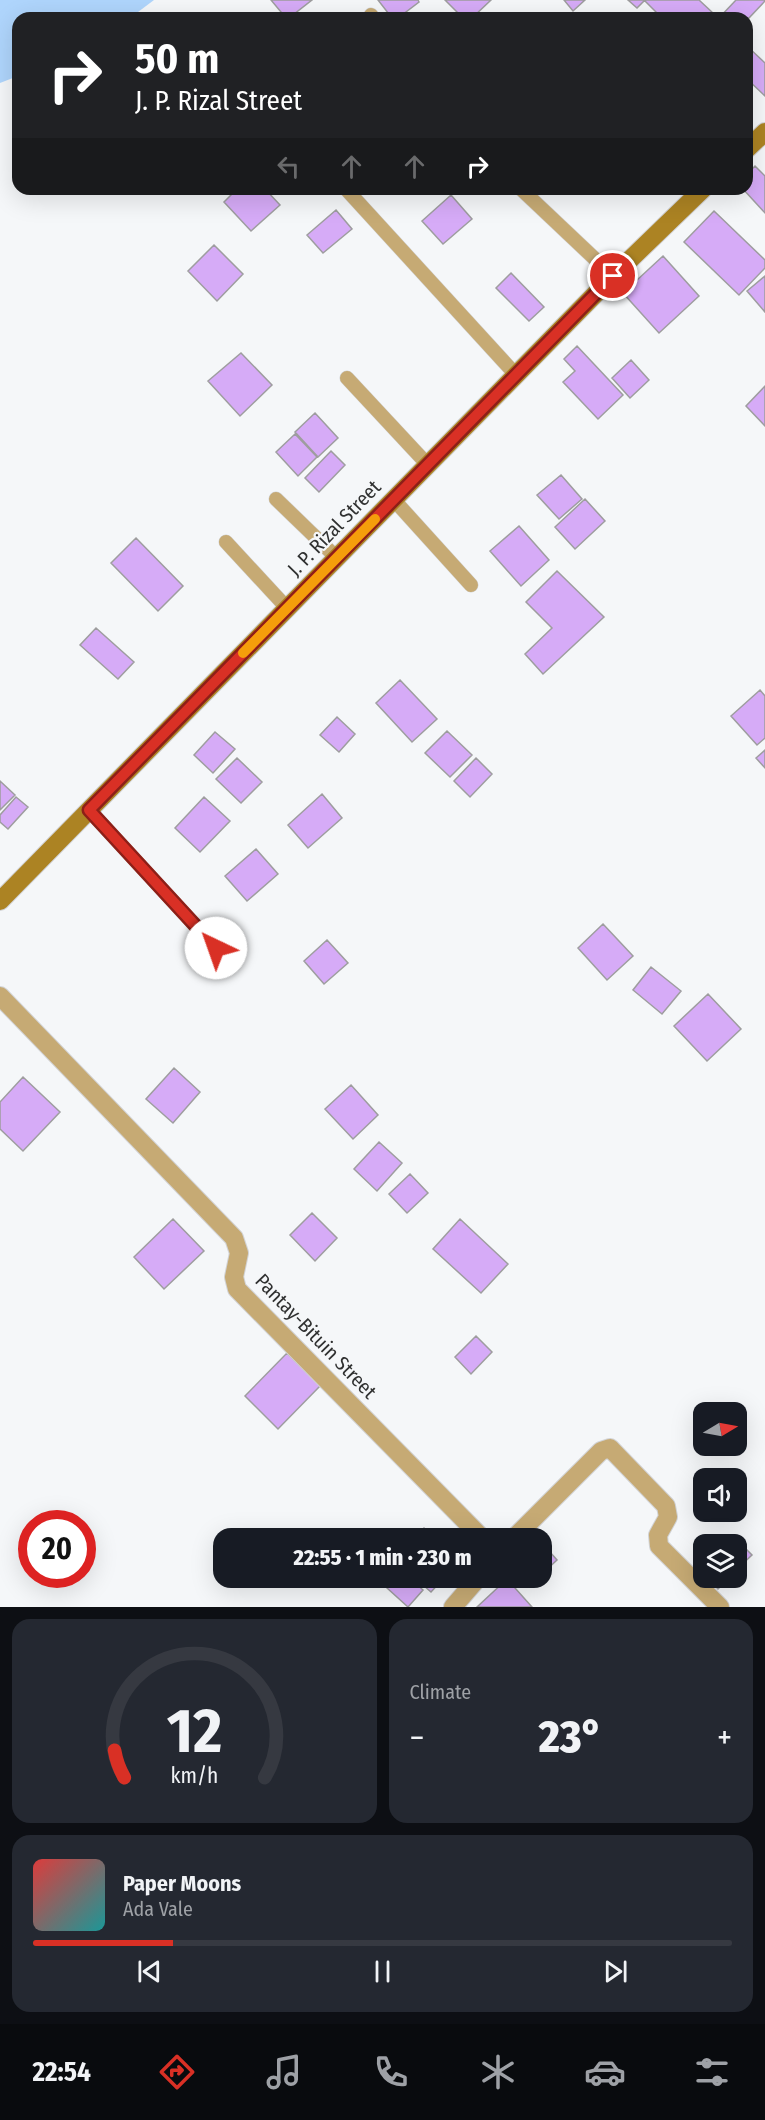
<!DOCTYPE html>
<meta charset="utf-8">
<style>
:root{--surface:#171b24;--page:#242831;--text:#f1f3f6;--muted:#9ea1a6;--line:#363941;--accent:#d93025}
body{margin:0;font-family:"Fira Sans Condensed",sans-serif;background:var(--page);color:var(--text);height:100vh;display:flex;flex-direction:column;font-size:22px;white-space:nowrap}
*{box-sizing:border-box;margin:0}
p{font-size:20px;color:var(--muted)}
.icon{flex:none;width:33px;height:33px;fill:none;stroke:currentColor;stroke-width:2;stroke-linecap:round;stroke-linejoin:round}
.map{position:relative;height:1607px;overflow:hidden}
.side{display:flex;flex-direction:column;gap:12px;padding:12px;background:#0d0f14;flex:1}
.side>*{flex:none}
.banner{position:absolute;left:12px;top:12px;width:741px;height:183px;border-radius:18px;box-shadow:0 6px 24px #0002;background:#202124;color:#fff;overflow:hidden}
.needle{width:39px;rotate:80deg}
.controls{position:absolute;left:693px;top:1402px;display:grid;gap:12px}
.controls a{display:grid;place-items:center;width:54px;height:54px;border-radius:12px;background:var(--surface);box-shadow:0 6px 24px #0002;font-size:30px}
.speed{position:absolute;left:18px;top:1510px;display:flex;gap:12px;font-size:30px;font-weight:700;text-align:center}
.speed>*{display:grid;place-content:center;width:78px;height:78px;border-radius:50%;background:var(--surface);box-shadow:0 6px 24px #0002;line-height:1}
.speed .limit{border:9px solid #d22;background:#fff;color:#111}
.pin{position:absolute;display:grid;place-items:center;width:51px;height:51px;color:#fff;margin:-26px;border:3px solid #fff;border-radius:50%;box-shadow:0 2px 6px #0007}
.me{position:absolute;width:66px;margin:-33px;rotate:318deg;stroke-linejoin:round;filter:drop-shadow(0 0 4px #0008)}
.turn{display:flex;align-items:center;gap:21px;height:126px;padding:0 24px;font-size:27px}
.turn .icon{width:78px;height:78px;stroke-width:2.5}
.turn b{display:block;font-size:42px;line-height:51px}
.lanes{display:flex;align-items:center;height:57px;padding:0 24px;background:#0003;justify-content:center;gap:30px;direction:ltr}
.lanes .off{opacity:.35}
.big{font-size:45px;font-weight:800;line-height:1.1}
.side .tile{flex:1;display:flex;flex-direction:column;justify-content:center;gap:9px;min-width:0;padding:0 21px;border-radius:18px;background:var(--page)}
.side .dial{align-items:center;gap:0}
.dial svg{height:156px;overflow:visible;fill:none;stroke:var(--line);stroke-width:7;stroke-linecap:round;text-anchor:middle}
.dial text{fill:var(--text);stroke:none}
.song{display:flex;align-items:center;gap:18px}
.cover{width:72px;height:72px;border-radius:9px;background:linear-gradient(135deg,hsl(0 70% 55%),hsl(180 70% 35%))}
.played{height:6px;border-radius:3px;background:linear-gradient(90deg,var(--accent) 20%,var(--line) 20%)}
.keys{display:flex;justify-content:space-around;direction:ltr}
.heat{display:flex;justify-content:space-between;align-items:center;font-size:33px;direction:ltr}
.side .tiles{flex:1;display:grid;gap:12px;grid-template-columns:1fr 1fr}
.tile:last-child{grid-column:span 2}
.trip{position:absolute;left:213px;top:1528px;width:339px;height:60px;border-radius:18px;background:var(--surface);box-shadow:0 6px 24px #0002;font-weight:800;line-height:60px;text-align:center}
.tab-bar{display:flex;height:96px;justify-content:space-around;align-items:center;background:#090b0e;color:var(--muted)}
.tab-bar .icon{width:42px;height:42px}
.tab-bar .selected{color:var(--accent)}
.tab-bar b{font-size:27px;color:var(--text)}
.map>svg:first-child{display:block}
.water{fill:#afd5fc}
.building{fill:#d6abf7;stroke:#9e9d9f;stroke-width:1.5}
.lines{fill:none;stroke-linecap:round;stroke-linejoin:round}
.lane-casing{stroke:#d2d3d5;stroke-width:15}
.street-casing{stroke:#d2d3d5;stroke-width:20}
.secondary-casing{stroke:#d2d3d5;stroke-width:20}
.lane{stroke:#c6aa74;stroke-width:14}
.street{stroke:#c6aa74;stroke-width:18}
.secondary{stroke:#ac8323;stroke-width:18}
.route-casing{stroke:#8d1f18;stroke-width:15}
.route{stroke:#d93025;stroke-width:10}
.slow{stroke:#f59e0b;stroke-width:10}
.labels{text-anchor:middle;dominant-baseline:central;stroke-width:4.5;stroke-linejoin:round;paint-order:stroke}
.street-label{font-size:20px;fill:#303131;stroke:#f5f7f9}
</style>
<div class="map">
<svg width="765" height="1607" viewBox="0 0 765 1607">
<rect width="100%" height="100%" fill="#f5f7f9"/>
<!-- water -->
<path class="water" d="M 0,0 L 154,0 L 130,18 L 18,18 L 18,76 L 0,83 Z"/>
<!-- building -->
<path class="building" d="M 271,0 L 312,0 L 289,18 L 286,18 Z
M 378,0 L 418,0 L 419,2 L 398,18 L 392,18 Z
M 445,0 L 491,0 L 472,18 L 463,18 Z
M 564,0 L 585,0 L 573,11 Z
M 628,0 L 645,0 L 637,8 Z
M 646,0 L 699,0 L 714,14 L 710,18 L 662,18 L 645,1 Z
M 736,0 L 765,0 L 765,1 L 747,20 L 747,18 L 719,18 Z
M 748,47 L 765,63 L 765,96 L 747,79 Z
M 755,166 L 765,176 L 765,213 L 743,189 L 747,189 L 747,174 Z
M 237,189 L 265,189 L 280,205 L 251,231 L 224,202 Z
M 451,195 L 472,219 L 443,244 L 422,221 Z
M 336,210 L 352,229 L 323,253 L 307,235 Z
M 714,211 L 765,260 L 765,268 L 739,295 L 684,242 Z
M 214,245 L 243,274 L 217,301 L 188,271 Z
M 663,256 L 699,296 L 659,333 L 623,293 Z
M 511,273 L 544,307 L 529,321 L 496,288 Z
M 765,276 L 765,312 L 747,291 Z
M 577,346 L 623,395 L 598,419 L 563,382 L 575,371 L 564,359 Z
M 241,353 L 272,385 L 240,416 L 208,381 Z
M 631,360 L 649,380 L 630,398 L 612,378 Z
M 765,386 L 765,426 L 746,406 Z
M 315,413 L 338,438 L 318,457 L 295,432 Z
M 295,434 L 317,457 L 298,476 L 276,452 Z
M 331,451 L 345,465 L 319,492 L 305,478 Z
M 561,475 L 582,499 L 559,519 L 537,495 Z
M 585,499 L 605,521 L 575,549 L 555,527 Z
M 519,526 L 549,560 L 521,586 L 490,551 Z
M 136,538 L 183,586 L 158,611 L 111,563 Z
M 557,571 L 604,617 L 543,674 L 525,654 L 552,628 L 526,602 Z
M 96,628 L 134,662 L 118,679 L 80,645 Z
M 400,680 L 437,719 L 412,742 L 376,703 Z
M 760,690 L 765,696 L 765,738 L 757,745 L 731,716 Z
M 337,717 L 355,734 L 339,752 L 320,735 Z
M 447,731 L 472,755 L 450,777 L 425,753 Z
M 215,732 L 235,749 L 213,773 L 194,755 Z
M 765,750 L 765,768 L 756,758 Z
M 237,758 L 262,782 L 241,803 L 216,779 Z
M 476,758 L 492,774 L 470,797 L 454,781 Z
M 0,781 L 15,795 L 0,810 Z
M 322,794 L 342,818 L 308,848 L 288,825 Z
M 16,797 L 28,807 L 8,829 L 0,822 L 0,815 Z
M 204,797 L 230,821 L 200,852 L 175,828 Z
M 256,849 L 278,874 L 247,901 L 225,876 Z
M 603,924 L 633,956 L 607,980 L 578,948 Z
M 327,940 L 348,963 L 324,984 L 304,961 Z
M 651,967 L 681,991 L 662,1014 L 633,990 Z
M 708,994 L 741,1029 L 707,1061 L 674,1026 Z
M 174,1068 L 200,1092 L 173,1123 L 146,1099 Z
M 23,1077 L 60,1112 L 23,1151 L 0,1129 L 0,1102 Z
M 351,1085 L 378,1115 L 353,1139 L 325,1109 Z
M 379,1142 L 402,1163 L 377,1191 L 354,1169 Z
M 410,1174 L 428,1193 L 407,1213 L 389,1194 Z
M 312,1213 L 337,1238 L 315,1261 L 290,1235 Z
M 173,1219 L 204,1251 L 164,1289 L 134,1257 Z
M 460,1219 L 508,1264 L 481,1293 L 433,1249 Z
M 476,1336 L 492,1352 L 471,1374 L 455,1357 Z
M 287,1353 L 320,1386 L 278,1429 L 245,1396 Z
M 424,1528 L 436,1539 L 414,1539 Z
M 732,1535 L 752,1555 L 736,1570 L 736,1545 L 722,1545 Z
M 542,1543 L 557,1560 L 542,1574 Z
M 376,1578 L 410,1578 L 423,1590 L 408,1607 Z
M 415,1578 L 444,1578 L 431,1592 Z
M 707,1578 L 729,1578 L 718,1589 Z
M 507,1579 L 532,1607 L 477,1607 Z"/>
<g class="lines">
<defs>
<path id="lane" d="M 371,15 L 373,18
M 346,189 L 516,375
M 521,189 L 613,276
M 347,378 L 428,465
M 276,499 L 337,558
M 394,500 L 471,585
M 226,542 L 287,608
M 89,810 L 216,948"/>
<path id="street" d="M 0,996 L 234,1238 L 239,1253 L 234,1277 L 237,1289 L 483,1539
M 513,1539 L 601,1451 L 610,1448 L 666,1506 L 668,1517 L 658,1535 L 659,1546 L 720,1607
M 453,1607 L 478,1578"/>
<path id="secondary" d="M 747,149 L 765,132
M 0,901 L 613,276 L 703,189"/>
</defs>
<!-- lane casing -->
<use href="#lane" class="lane-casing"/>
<!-- street casing -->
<use href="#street" class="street-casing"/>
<!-- secondary casing -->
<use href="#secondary" class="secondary-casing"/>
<!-- lane -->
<use href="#lane" class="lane"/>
<!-- street -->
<use href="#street" class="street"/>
<!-- secondary -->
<use href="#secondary" class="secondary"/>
</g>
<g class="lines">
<defs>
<path id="route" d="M 216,948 L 89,810 L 613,276"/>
</defs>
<!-- route casing -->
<use href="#route" class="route-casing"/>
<!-- route -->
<use href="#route" class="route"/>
<!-- slow -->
<path class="slow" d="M 243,653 L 375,519"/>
</g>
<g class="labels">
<!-- street labels -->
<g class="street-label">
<text transform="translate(334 528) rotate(-46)">J. P. Rizal Street</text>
<text transform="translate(316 1336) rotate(46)">Pantay-Bituin Street</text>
</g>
</g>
</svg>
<div class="controls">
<a><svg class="needle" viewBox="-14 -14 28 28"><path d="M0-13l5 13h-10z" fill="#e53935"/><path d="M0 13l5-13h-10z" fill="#9ea1a6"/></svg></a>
<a><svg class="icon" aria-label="sound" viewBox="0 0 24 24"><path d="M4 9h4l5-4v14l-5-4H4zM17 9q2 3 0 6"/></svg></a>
<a><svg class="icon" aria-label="layers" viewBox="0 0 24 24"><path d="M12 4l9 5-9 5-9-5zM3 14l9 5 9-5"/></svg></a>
</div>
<div class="speed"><div class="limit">20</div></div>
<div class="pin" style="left:613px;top:276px;background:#d93025"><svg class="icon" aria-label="arrive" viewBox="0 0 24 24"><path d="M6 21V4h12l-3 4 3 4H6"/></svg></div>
<svg class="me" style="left:216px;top:948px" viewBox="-20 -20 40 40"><circle r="19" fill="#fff"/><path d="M0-13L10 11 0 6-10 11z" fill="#d93025"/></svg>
<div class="trip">22:55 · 1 min · 230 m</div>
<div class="banner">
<div class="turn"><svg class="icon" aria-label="right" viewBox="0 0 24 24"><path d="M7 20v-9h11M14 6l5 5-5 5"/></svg><div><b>50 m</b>J. P. Rizal Street</div></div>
<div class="lanes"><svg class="icon off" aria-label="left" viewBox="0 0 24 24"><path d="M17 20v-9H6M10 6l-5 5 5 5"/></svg><svg class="icon off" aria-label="ahead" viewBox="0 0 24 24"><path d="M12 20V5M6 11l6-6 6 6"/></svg><svg class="icon off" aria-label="ahead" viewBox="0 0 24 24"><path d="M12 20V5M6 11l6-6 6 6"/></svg><svg class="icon" aria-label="right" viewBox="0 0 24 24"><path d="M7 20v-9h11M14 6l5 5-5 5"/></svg></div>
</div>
</div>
<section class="side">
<div class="tiles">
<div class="tile dial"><svg viewBox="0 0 100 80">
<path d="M14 69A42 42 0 1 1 86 69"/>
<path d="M14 69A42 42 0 0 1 9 55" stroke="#d93025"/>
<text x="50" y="56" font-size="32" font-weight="700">12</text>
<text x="50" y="72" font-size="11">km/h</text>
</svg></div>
<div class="tile"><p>Climate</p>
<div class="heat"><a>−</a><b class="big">23°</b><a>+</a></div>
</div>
<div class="tile">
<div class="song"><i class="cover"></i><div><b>Paper Moons</b><p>Ada Vale</p></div></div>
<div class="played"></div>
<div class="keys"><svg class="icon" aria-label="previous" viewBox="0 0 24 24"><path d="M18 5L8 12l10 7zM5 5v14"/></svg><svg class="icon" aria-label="pause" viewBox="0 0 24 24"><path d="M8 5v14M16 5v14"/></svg><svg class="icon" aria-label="next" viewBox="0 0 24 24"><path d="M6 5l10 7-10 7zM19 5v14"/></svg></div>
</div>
</div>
</section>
<nav class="tab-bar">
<b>22:54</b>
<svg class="icon selected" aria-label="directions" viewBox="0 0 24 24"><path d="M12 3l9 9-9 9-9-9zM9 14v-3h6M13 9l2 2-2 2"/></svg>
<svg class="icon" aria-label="music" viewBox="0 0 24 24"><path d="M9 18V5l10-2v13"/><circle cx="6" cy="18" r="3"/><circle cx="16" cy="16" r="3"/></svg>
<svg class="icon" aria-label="phone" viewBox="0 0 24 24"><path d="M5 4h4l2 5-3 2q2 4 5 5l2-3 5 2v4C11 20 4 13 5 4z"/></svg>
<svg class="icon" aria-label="climate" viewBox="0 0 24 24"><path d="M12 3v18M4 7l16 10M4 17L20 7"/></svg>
<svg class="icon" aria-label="car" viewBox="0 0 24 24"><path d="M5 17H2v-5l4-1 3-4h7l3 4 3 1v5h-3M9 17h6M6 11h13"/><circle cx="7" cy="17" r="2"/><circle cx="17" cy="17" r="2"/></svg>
<svg class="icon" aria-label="filters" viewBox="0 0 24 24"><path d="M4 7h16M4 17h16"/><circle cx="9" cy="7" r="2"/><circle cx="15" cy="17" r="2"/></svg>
</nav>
